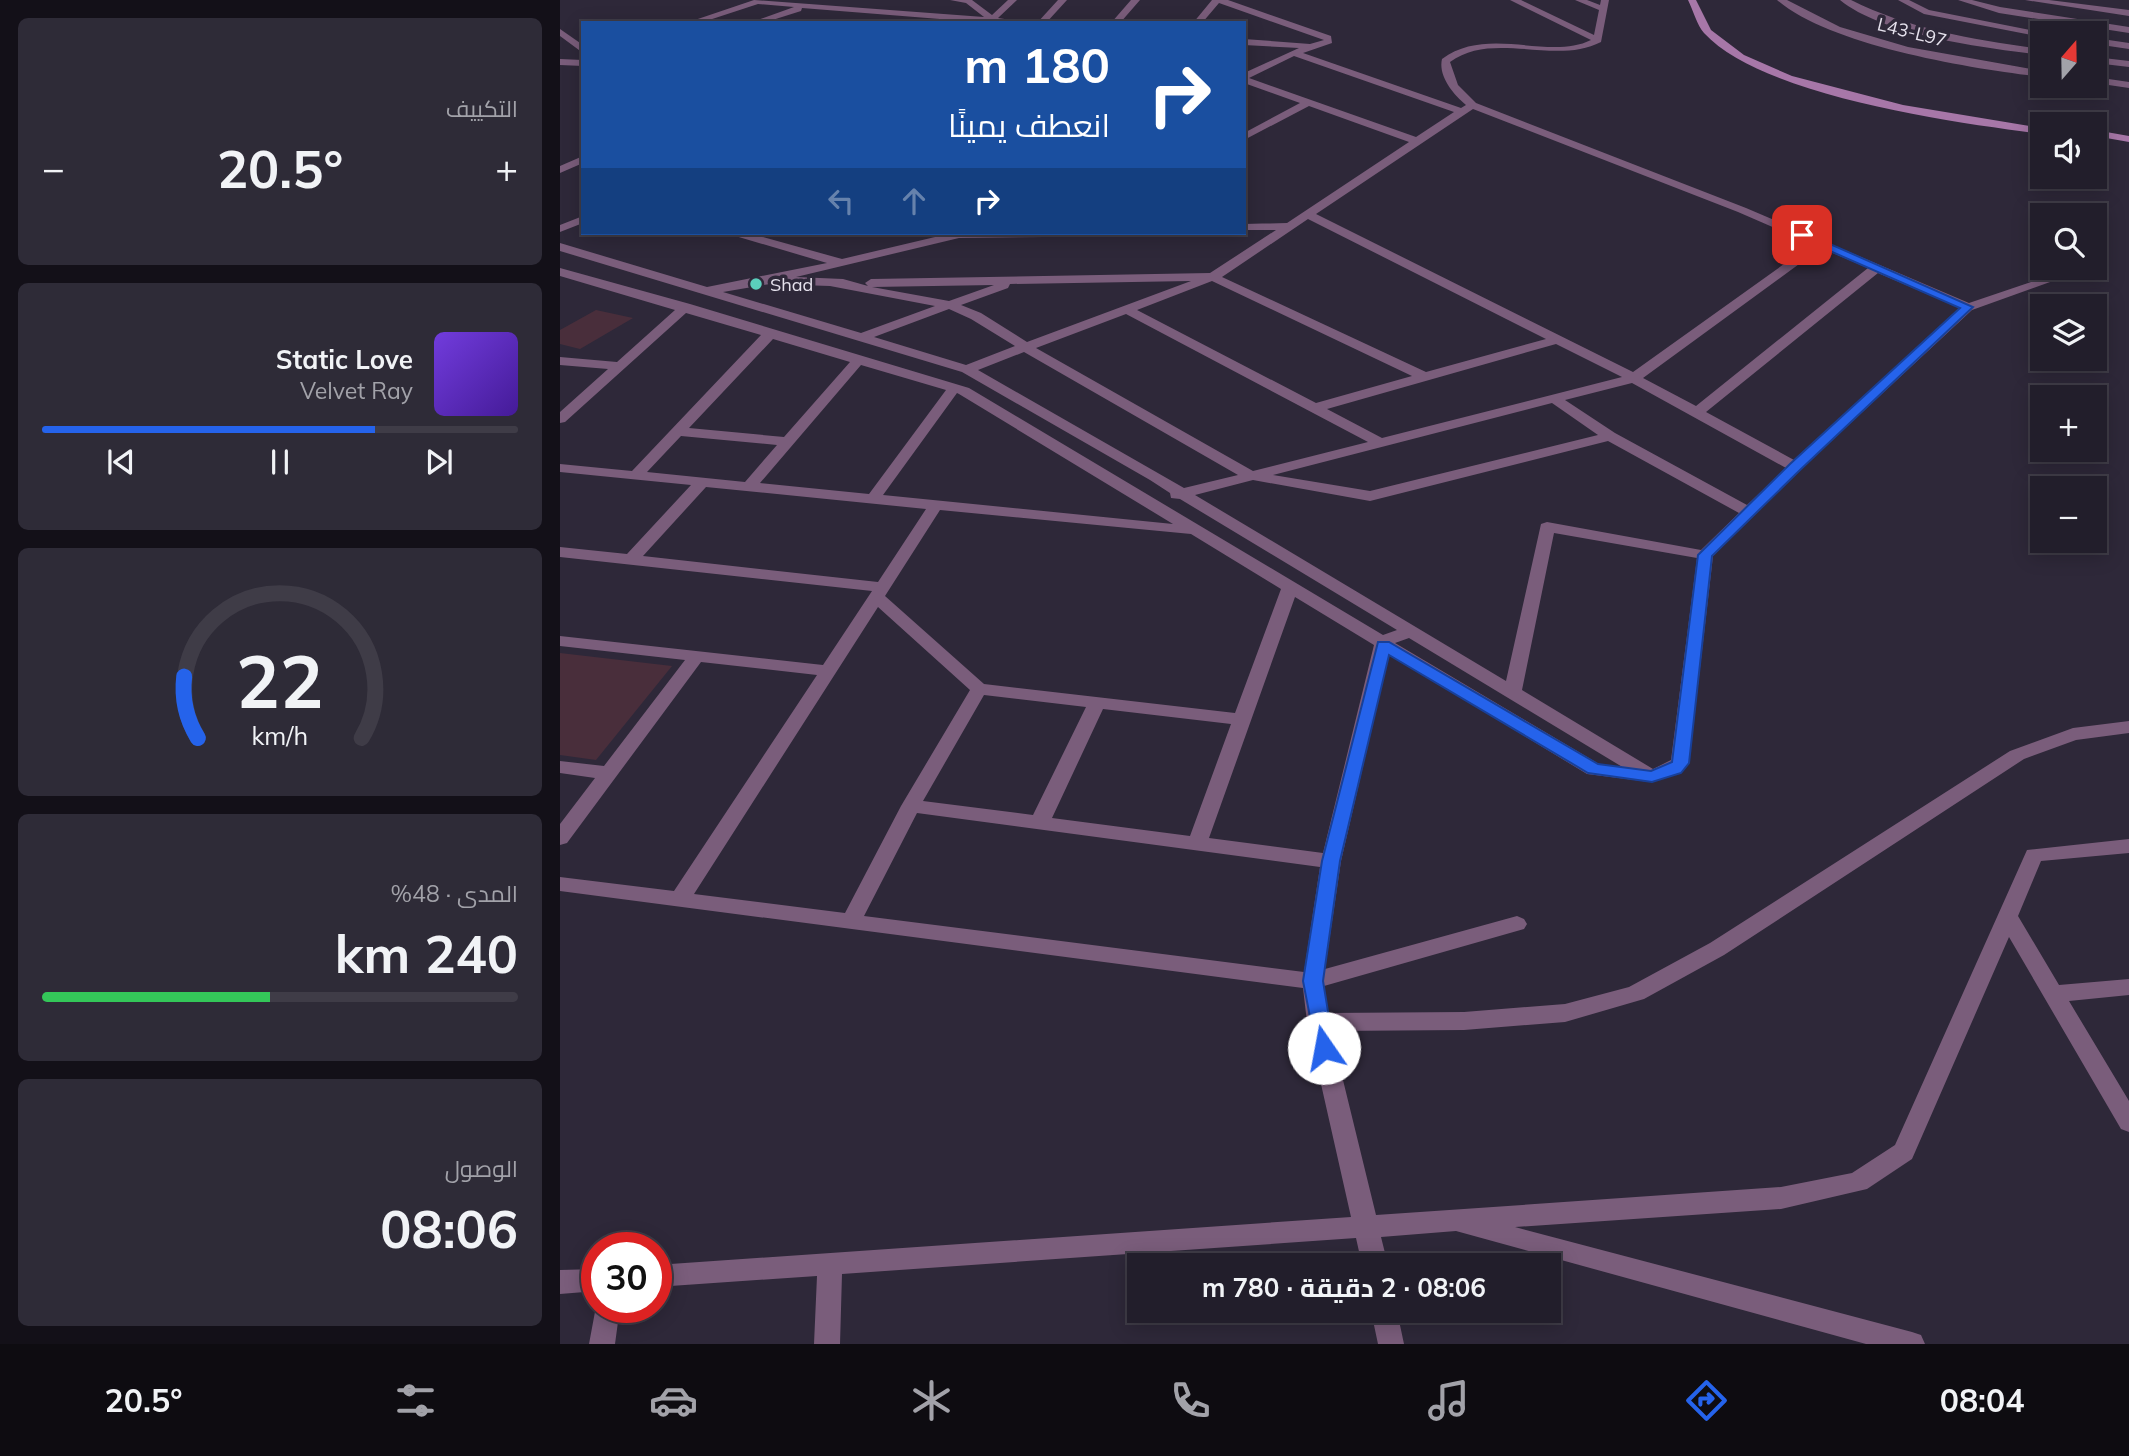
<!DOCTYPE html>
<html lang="ar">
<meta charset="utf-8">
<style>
:root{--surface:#221e2b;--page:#2e2b37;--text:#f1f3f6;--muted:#a2a2a9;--line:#3f3c47;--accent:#2563eb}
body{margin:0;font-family:Mulish,Cairo,sans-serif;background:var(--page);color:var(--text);direction:rtl;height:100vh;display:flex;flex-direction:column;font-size:26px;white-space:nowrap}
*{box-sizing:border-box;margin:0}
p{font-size:23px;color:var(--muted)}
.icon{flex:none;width:38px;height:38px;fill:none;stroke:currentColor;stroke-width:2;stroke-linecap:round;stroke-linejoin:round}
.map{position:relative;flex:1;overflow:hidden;direction:ltr}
.panel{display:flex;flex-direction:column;gap:18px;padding:18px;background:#131018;width:560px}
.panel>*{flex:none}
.banner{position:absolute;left:21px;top:21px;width:665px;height:214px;border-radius:0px;box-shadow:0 4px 18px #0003,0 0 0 2px var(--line);direction:rtl;background:#1a4fa0;color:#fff;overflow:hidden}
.needle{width:46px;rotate:20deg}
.tools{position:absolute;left:1470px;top:21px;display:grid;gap:14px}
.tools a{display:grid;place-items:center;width:77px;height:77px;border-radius:0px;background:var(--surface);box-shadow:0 4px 18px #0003,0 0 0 2px var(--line);font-size:35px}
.speed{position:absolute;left:21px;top:1232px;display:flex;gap:14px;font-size:35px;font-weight:700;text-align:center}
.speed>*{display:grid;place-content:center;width:91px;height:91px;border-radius:50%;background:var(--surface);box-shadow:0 4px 18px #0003,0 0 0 2px var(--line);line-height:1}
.speed .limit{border:10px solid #d22;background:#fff;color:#111}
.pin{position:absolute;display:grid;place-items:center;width:60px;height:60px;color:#fff;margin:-30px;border-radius:14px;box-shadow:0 4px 10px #0006}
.me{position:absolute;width:77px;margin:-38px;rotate:348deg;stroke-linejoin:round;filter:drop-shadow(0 0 5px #0008)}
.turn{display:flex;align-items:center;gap:24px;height:147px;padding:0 21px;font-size:32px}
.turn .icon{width:91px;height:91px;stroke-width:2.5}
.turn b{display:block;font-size:49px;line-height:60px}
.lanes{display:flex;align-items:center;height:66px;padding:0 21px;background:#0003;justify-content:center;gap:35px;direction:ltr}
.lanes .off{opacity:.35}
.big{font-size:52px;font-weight:700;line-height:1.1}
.panel .tile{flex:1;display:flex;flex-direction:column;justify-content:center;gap:10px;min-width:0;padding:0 24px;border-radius:10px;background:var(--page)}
.panel .dial{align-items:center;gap:0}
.dial svg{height:182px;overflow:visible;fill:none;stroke:var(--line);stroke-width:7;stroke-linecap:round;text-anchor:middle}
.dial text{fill:var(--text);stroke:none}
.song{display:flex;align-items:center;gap:21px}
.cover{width:84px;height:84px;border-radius:10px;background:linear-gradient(135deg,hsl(260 70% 55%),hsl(260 70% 35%))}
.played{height:7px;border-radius:4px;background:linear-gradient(90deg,var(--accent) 70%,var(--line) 70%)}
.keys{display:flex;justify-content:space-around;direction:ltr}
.heat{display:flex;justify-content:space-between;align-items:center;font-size:38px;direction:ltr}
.charge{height:10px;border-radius:5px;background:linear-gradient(90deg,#34c759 48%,var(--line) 0)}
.trip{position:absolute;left:567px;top:1253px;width:434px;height:70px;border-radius:0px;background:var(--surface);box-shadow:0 4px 18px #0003,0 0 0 2px var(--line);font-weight:700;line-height:70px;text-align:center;direction:rtl}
.menu{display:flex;height:112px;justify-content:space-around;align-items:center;background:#0e0c11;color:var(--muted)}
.menu .icon{width:49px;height:49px}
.menu .current{color:var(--accent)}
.menu b{font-size:32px;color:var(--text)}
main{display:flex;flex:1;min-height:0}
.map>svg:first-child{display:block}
.green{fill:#492e3b}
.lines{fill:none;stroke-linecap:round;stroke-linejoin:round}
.street{fill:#7a5d7b;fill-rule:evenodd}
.secondary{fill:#a777a8;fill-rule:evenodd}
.route{fill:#2563eb;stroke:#184099;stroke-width:2}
.poi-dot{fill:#5bcebc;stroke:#2e2839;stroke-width:2.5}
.labels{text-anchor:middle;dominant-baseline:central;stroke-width:7;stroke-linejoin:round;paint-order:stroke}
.far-street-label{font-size:18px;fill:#e5e1ec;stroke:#2e2839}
.far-poi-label{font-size:18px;fill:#e5e1ec;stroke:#2e2839;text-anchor:start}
</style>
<main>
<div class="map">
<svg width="1569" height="1344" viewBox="0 0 1569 1344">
<rect width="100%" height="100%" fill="#2e2839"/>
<!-- green -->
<path class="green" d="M 36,310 L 73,318 L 20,349 L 0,344 L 0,330 Z
M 0,653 L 112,666 L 36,760 L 0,755 Z"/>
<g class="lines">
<!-- street -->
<path class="street" d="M 194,0 L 424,17 L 406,3 L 390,0 L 412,0 L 432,15 L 448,0 L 457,0 L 438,18 L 471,23 L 430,23 L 242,8 L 241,11 L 203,23 L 189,23 L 234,7 L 198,4 L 140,23 L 126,23 Z
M 498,0 L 507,0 L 486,23 L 477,23 Z
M 571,0 L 580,0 L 560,23 L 551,23 Z
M 652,0 L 668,0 L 771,36 L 772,43 L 743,53 L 901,108 L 906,105 C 893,94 878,76 882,59 C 928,25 989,61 1031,40 L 950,0 L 961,0 L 1034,35 L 1039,10 L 1015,0 L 1027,0 L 1040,5 L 1041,0 L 1049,0 L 1041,42 C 995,66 933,30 890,62 L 898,85 L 916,103 L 1186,208 L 1409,303 L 1512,268 L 1529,268 L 1412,310 L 1240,470 L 1153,556 L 1129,763 L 1118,774 L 1090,782 L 1027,774 L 829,654 L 781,861 L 765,969 L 957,916 L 964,919 L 967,924 L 964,929 L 764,986 L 768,1013 L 904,1012 L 1005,1004 L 1069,987 L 1150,943 L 1450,751 L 1513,728 L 1569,721 L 1569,733 L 1516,740 L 1464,759 L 1164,955 L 1084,999 L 1005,1022 L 904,1030 L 771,1031 L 816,1215 L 1221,1187 L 1292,1173 L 1335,1145 L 1467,850 L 1569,839 L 1569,853 L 1481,861 L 1458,916 L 1499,985 L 1569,979 L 1569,995 L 1509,1001 L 1569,1101 L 1569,1132 L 1561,1129 L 1449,937 L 1352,1159 L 1307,1189 L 1221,1209 L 955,1227 L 1352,1332 L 1361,1335 L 1365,1344 L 1306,1344 L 896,1231 L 821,1237 L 828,1265 L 802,1265 L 796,1238 L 282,1274 L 280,1344 L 254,1344 L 257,1276 L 96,1287 L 96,1265 L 791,1217 L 747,1022 L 743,988 L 0,891 L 0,877 L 114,891 L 257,675 L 141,662 L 7,843 L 0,845 L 0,824 L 35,778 L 0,773 L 0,761 L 44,766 L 125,660 L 0,646 L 0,636 L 263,665 L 312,591 L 0,557 L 0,547 L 67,554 L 131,485 L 0,472 L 0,464 L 72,471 L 201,335 L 126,313 L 5,422 L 0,423 L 0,412 L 48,369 L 0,365 L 0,357 L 57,362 L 115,310 L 0,276 L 0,268 L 130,304 L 409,388 L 823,635 L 837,630 L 620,499 L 611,498 L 610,493 L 590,480 L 402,372 L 0,251 L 0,243 L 147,287 L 267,263 L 172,235 L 170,233 L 188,233 L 282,259 L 392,233 L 490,233 L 484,237 L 399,238 L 236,277 L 283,279 L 308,286 L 305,283 L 311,279 L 650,273 L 716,230 L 684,230 L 684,224 L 727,223 L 849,142 L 749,106 L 684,140 L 684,133 L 740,103 L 684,83 L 684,73 L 739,48 L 684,45 L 684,39 L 750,44 L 764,40 L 659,3 L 642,23 L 633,23 ZM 734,56 L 894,112 L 856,137 L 689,78 ZM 913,109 L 1178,212 L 1252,244 L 1073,372 L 756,214 ZM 748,219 L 986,339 L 866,372 L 662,277 ZM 1261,248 L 1308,268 L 1136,406 L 1083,378 ZM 1318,273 L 1400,308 L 1234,460 L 1146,412 ZM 631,281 L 467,342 L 421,313 L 401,305 L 448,288 L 450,284 ZM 652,281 L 852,376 L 756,403 L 577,310 ZM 210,284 L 270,286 L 375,306 L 301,333 L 163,292 ZM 434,285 L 389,301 L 312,287 ZM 389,309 L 411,319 L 455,346 L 406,365 L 314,337 ZM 566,314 L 808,442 L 693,471 L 476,348 ZM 213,339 L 290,362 L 224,437 L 129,428 ZM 996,344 L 1062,377 L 822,438 L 767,409 ZM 464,352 L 678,475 L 624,488 L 418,370 ZM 301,365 L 386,390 L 309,494 L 200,483 ZM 1072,383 L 1226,468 L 1187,505 L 1055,433 L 1005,400 ZM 397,393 L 399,394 L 613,524 L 323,495 ZM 992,403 L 1038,435 L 810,491 L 713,475 ZM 121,436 L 217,445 L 185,482 L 87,472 ZM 1048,441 L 1179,513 L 1141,550 L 987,522 L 981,524 L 946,681 L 635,495 L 693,480 L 810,501 ZM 146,487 L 366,509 L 318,582 L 83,556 ZM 380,510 L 631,534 L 721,589 L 675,713 L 424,684 L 325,596 ZM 994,533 L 1137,558 L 1111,760 L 1093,769 L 962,690 ZM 735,597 L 814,645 L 763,853 L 649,838 ZM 318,607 L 410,690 L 341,806 L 285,913 L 134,894 ZM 849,638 L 1064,768 L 1039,764 L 835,643 ZM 424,695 L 526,707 L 473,815 L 363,801 ZM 543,709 L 671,724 L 630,836 L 492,818 ZM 357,813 L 760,867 L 744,972 L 304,916 Z
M 1217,0 L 1227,0 L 1280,27 L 1348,47 L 1482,71 L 1482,77 C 1412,69 1270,46 1217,0 Z
M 1280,0 L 1291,0 C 1351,30 1416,40 1482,49 L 1482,55 C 1426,48 1324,36 1280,0 Z
M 1338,0 L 1349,0 L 1369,10 L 1486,33 L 1482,33 L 1482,37 L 1364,14 Z
M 1398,0 L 1412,0 L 1440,7 L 1569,27 L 1569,33 L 1439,13 Z
M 1465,0 L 1489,0 L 1569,10 L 1569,16 Z
M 0,29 L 23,45 L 23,53 L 0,36 Z
M 1535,38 L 1569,43 L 1569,49 L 1535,44 Z
M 1535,57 L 1569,61 L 1569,67 L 1535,63 Z
M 0,59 L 23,60 L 23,66 L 0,65 Z
M 1535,77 L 1569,82 L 1569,88 L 1535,83 Z
M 23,156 L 23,163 L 0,173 L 0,166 Z
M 23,216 L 23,223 L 0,232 L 0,225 Z
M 37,1269 L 37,1291 L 0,1294 L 0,1270 Z
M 37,1301 L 37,1307 L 60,1307 L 55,1344 L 29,1344 Z
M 811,1311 L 837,1311 L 844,1344 L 818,1344 Z"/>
<!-- secondary -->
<path class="secondary" d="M 1128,0 L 1136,0 L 1151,30 L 1184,55 L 1232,76 L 1343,105 L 1482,128 L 1482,134 C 1397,123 1203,97 1144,33 C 1137,25 1133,10 1128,0 Z
M 1535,130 L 1569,136 L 1569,142 L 1535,136 Z"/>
</g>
<!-- route -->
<path class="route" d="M 1238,233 L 1245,233 L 1413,307 L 1240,470 L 1152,556 L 1129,763 L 1121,773 L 1092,782 L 1028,773 L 829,655 L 780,861 L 763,981 L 774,1048 L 771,1053 L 764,1056 L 757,1053 L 743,981 L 762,861 L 818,642 L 829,642 L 1038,764 L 1091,771 L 1112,762 L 1138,555 L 1230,464 L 1400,308 L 1238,237 Z"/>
<!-- markers -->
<circle class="poi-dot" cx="196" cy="284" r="7"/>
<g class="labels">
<!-- far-street labels -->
<g class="far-street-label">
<text transform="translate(1352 32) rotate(14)">L43-L97</text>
</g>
<!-- far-poi labels -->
<g class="far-poi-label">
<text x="210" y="284">Shad</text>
</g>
</g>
</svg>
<div class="tools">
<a><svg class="needle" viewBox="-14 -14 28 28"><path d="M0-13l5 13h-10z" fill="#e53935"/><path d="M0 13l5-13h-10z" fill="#a2a2a9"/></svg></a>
<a><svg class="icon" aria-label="sound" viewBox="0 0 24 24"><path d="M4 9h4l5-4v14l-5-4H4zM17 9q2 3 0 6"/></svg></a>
<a><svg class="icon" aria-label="search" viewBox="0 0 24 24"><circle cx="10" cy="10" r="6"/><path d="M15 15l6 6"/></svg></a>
<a><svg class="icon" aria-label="layers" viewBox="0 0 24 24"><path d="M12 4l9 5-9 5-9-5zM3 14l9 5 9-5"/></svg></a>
<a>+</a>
<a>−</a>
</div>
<div class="speed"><div class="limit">30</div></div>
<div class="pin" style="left:1242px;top:235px;background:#d93025"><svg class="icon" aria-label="arrive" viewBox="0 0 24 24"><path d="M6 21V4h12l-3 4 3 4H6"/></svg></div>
<svg class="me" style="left:764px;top:1048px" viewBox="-20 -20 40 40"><circle r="19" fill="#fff"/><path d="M0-13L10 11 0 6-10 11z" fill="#2563eb"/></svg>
<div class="trip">08:06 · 2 دقيقة · 780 m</div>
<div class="banner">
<div class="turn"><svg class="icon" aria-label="right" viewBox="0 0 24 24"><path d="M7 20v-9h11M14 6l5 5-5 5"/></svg><div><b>180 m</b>انعطف يمينًا</div></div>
<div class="lanes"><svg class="icon off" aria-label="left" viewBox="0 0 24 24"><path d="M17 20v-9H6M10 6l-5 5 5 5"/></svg><svg class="icon off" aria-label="ahead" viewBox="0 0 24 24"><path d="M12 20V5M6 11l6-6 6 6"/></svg><svg class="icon" aria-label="right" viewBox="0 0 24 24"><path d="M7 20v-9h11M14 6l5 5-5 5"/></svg></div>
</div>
</div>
<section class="panel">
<div class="tile"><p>التكييف</p>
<div class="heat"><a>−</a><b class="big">20.5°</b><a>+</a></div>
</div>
<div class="tile">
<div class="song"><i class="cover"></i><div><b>Static Love</b><p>Velvet Ray</p></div></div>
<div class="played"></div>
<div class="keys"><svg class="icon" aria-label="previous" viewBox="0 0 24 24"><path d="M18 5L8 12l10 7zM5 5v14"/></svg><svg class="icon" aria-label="pause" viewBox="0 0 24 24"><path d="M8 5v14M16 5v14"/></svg><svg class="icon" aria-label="next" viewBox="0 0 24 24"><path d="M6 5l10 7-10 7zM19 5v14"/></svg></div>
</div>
<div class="tile dial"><svg viewBox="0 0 100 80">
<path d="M14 69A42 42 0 1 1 86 69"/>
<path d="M14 69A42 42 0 0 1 8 42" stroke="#2563eb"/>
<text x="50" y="56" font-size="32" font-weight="700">22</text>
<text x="50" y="72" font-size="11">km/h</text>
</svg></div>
<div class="tile"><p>المدى · 48%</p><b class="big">240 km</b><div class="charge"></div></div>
<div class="tile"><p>الوصول</p><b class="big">08:06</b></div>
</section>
</main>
<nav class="menu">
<b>08:04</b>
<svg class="icon current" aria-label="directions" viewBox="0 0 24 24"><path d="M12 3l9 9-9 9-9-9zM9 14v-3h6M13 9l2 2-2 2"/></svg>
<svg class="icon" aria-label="music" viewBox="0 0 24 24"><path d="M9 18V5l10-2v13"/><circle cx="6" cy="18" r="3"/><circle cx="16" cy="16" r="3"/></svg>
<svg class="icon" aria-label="phone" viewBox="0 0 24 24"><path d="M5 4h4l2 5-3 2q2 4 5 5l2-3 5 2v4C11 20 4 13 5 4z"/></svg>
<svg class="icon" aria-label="climate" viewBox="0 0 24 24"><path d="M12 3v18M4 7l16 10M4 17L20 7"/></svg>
<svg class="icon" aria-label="car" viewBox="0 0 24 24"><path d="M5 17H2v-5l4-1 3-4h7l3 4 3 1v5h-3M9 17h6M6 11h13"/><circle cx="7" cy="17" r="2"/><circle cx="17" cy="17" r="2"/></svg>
<svg class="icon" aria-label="filters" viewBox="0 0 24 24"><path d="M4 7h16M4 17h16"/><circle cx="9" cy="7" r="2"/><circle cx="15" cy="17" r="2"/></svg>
<b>20.5°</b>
</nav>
